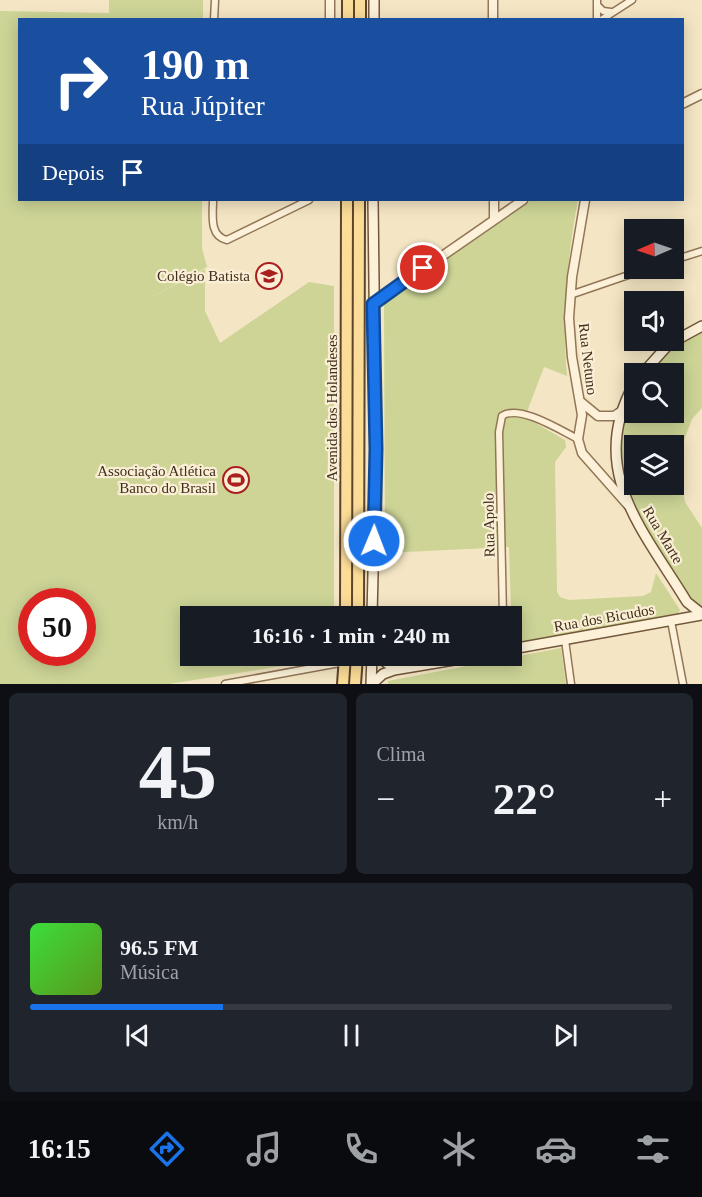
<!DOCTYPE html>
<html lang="pt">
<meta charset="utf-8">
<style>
:root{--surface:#171b24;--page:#20242c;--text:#f1f3f6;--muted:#9ea1a6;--line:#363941;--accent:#1a73e8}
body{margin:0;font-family:"Times New Roman",serif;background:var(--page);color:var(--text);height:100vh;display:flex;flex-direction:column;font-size:22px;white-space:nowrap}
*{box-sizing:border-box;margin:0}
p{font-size:20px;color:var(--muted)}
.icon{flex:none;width:33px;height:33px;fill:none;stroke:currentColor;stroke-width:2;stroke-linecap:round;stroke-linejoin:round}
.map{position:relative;height:684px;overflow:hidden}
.panel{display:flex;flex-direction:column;gap:9px;padding:9px;background:#0d0f14;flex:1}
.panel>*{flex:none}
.top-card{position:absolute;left:18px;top:18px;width:666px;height:183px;border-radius:0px;box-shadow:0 3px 15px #0003;background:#1a4fa0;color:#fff;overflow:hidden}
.needle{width:39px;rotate:268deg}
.buttons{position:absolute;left:624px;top:219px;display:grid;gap:12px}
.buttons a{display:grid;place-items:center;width:60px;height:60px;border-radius:0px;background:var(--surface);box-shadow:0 3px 15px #0003;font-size:30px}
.speed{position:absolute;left:18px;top:588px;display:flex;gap:12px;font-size:30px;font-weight:700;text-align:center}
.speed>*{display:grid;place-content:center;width:78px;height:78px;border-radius:50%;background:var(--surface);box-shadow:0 3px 15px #0003;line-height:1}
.speed .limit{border:9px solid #d22;background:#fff;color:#111}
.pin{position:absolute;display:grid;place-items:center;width:51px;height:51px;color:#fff;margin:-26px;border:3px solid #fff;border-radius:50%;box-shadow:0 2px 6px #0007}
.me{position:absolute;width:66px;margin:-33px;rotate:1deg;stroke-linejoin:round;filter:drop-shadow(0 0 4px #0008)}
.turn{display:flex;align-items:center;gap:21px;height:126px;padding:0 24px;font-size:27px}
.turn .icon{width:78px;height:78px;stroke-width:2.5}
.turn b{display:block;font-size:42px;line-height:51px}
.then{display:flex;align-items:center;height:57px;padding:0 24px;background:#0003;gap:12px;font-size:22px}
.big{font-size:45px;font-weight:700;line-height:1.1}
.panel .card{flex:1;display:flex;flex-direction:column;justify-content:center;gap:9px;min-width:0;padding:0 21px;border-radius:9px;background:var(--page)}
.panel .dial{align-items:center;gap:0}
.dial b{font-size:78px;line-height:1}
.song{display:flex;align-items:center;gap:18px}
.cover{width:72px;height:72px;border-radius:9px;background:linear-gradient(135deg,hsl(120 70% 55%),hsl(90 70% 35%))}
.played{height:6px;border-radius:3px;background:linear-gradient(90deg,var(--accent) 30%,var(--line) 30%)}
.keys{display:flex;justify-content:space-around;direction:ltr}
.heat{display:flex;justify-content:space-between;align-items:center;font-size:33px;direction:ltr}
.panel .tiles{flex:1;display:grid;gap:9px;grid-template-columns:1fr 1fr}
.card:last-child{grid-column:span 2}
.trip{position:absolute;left:180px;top:606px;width:342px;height:60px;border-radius:0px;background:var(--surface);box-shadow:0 3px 15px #0003;font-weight:700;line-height:60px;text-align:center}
.dock{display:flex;height:96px;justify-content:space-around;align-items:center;background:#090b0e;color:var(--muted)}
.dock .icon{width:42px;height:42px}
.dock .on{color:var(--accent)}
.dock b{font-size:27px;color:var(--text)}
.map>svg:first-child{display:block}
.green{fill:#cdd496;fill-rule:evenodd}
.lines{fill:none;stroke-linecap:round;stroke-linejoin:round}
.minor-casing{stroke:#927657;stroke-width:9}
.tertiary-casing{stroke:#927657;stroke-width:11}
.secondary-casing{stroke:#73573a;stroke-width:12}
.primary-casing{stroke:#5f442c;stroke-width:14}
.minor{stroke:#fdf2d9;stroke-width:6}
.tertiary{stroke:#fdf2d9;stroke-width:8}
.secondary{stroke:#fdf2d9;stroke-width:9}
.primary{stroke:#fbdc98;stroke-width:10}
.route-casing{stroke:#114b97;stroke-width:15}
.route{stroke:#1a73e8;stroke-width:10}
.labels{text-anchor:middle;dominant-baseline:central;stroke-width:4.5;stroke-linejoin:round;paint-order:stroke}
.poi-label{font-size:15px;fill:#402e1d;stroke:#faefd5;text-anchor:end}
.street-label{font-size:15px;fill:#402e1d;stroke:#faefd5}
</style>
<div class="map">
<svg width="702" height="684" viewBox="0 0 702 684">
<rect width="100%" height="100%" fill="#f4e6c4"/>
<!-- green -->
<path class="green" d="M 109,0 L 203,0 L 203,19 L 20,20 L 20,200 L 202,200 L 202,248 L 207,267 L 137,305 L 205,269 L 205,311 L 220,343 L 309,282 L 334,286 L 334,616 L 190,616 L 190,656 L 334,658 L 169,684 L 0,684 L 0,11 L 109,13 ZM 32,602 L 82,602 L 82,652 L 32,652 Z
M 530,200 L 578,200 C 567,257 562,318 567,376 L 544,367 L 525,417 L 565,440 L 566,447 L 555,462 L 557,592 L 560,597 L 569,600 L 643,596 L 651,592 L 656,573 L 680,610 L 677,616 L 512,644 L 509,547 L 385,553 L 384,299 Z
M 702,330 L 702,408 L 692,419 L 677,459 L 685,502 L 702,528 L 702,609 L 693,603 L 626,497 L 620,460 L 625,411 L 634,390 L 634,412 L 674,412 L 674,374 L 645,373 L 670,348 ZM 634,446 L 674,446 L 674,484 L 634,484 Z
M 561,648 L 566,684 L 388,684 L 388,681 Z"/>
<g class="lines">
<defs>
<path id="minor" d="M 597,5 L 603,11 L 611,12
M 214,20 L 215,0
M 597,20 L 597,0
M 601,20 L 632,0
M 213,200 C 213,215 209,236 227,240 L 309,200
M 674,260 L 702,251
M 570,295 L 649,268
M 503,616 L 499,432 L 502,416 C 519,404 560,430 578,439
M 671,621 L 683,684
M 565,640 L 571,684
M 225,684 L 345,662"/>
<path id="tertiary" d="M 493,0 L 493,20
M 330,20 L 330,0
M 682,104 L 702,94
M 494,200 L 494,219
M 585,200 L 572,277 L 569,318 L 572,357 L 582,415 L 578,439 L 582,453 L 628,505
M 373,304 L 523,200
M 581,402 L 598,416 L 614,416 L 623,410"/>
<path id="secondary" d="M 374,20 L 374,0
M 642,374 L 669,344 L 702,326
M 634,384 C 586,470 644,531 687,602 L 702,614
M 372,616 L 376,449 L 373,200
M 512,649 L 702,615
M 378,656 L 388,664 L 402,666
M 371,684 L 372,656
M 372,684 L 383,674 L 394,670 L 478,656"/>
<path id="primary" d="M 348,20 L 348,0
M 360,20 L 360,0
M 359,516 L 374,541
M 346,616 L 347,200
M 358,616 L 359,200
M 343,684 L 345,656
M 355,684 L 357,656"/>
</defs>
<!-- minor casing -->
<use href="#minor" class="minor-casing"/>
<!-- tertiary casing -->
<use href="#tertiary" class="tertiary-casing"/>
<!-- secondary casing -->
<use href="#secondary" class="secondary-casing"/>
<!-- primary casing -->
<use href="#primary" class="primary-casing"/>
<!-- minor -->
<use href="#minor" class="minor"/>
<!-- tertiary -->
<use href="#tertiary" class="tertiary"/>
<!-- secondary -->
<use href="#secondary" class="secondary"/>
<!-- primary -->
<use href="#primary" class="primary"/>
</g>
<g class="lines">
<defs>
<path id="route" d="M 374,541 L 376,449 L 373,304 L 423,268"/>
</defs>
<!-- route casing -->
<use href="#route" class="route-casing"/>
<!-- route -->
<use href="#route" class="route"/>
</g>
<!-- icons -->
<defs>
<symbol id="school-ring" viewBox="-11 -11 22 22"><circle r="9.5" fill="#faefd5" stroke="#a91f20" stroke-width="1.5"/><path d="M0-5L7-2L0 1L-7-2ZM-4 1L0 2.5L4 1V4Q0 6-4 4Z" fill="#a91f20"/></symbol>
<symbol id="stadium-ring" viewBox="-11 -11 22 22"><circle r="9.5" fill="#faefd5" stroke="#a91f20" stroke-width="1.5"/><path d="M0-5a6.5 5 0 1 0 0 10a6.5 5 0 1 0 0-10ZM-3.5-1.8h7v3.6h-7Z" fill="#a91f20"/></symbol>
</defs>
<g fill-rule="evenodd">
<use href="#school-ring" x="254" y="261" width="30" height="30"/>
<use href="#stadium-ring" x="221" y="465" width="30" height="30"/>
</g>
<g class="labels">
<!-- poi labels -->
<g class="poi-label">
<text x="250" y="276">Colégio Batista</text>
<text x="216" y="471">Associação Atlética<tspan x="216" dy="17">Banco do Brasil</tspan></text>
</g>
<!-- street labels -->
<g class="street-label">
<text transform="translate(588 359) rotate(83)">Rua Netuno</text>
<text transform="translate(332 408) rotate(-90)">Avenida dos Holandeses</text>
<text transform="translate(489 525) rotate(-91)">Rua Apolo</text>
<text transform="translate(663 535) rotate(59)">Rua Marte</text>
<text transform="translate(604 618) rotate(-10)">Rua dos Bicudos</text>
</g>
</g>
</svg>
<div class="buttons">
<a><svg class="needle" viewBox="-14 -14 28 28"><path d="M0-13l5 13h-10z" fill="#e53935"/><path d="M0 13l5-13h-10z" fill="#9ea1a6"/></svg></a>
<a><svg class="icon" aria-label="sound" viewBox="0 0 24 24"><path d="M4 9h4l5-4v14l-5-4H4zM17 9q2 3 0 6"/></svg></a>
<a><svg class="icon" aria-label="search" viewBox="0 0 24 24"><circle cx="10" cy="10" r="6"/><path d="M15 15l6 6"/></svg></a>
<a><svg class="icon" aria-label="layers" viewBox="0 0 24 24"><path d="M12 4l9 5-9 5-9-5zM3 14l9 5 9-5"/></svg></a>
</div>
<div class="speed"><div class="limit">50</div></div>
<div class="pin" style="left:423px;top:268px;background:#d93025"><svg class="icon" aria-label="arrive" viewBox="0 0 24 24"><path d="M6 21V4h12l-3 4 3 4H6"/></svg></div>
<svg class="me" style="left:374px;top:541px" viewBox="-20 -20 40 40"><circle r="17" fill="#1a73e8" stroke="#fff" stroke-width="3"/><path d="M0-11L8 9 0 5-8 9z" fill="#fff"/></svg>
<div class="trip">16:16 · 1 min · 240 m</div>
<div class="top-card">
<div class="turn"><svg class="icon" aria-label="right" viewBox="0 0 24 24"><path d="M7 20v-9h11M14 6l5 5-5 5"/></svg><div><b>190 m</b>Rua Júpiter</div></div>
<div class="then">Depois<svg class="icon" aria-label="arrive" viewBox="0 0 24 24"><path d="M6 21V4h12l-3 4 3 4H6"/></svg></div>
</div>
</div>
<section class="panel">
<div class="tiles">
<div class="card dial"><b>45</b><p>km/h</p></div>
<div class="card"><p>Clima</p>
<div class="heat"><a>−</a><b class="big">22°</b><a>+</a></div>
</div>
<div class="card">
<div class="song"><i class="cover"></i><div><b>96.5 FM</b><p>Música</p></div></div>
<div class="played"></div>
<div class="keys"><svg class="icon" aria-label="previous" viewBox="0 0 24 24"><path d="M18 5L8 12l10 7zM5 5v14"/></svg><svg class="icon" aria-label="pause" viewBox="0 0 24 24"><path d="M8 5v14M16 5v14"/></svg><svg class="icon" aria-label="next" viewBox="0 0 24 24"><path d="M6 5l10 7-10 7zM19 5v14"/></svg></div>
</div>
</div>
</section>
<nav class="dock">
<b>16:15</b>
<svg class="icon on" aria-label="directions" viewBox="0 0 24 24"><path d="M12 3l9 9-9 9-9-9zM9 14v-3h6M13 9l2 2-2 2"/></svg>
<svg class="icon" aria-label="music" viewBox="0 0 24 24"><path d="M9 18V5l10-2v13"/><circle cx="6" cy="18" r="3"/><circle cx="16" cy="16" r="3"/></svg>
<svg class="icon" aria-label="phone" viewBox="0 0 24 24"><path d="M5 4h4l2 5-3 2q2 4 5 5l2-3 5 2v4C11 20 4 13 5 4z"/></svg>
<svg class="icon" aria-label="climate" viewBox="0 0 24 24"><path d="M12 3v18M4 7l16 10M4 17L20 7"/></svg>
<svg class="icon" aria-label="car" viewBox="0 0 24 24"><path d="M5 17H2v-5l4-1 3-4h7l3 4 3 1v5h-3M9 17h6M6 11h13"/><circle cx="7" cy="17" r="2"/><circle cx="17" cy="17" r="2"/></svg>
<svg class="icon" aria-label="filters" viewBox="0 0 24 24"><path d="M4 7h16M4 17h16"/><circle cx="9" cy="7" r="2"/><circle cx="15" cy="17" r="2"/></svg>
</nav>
